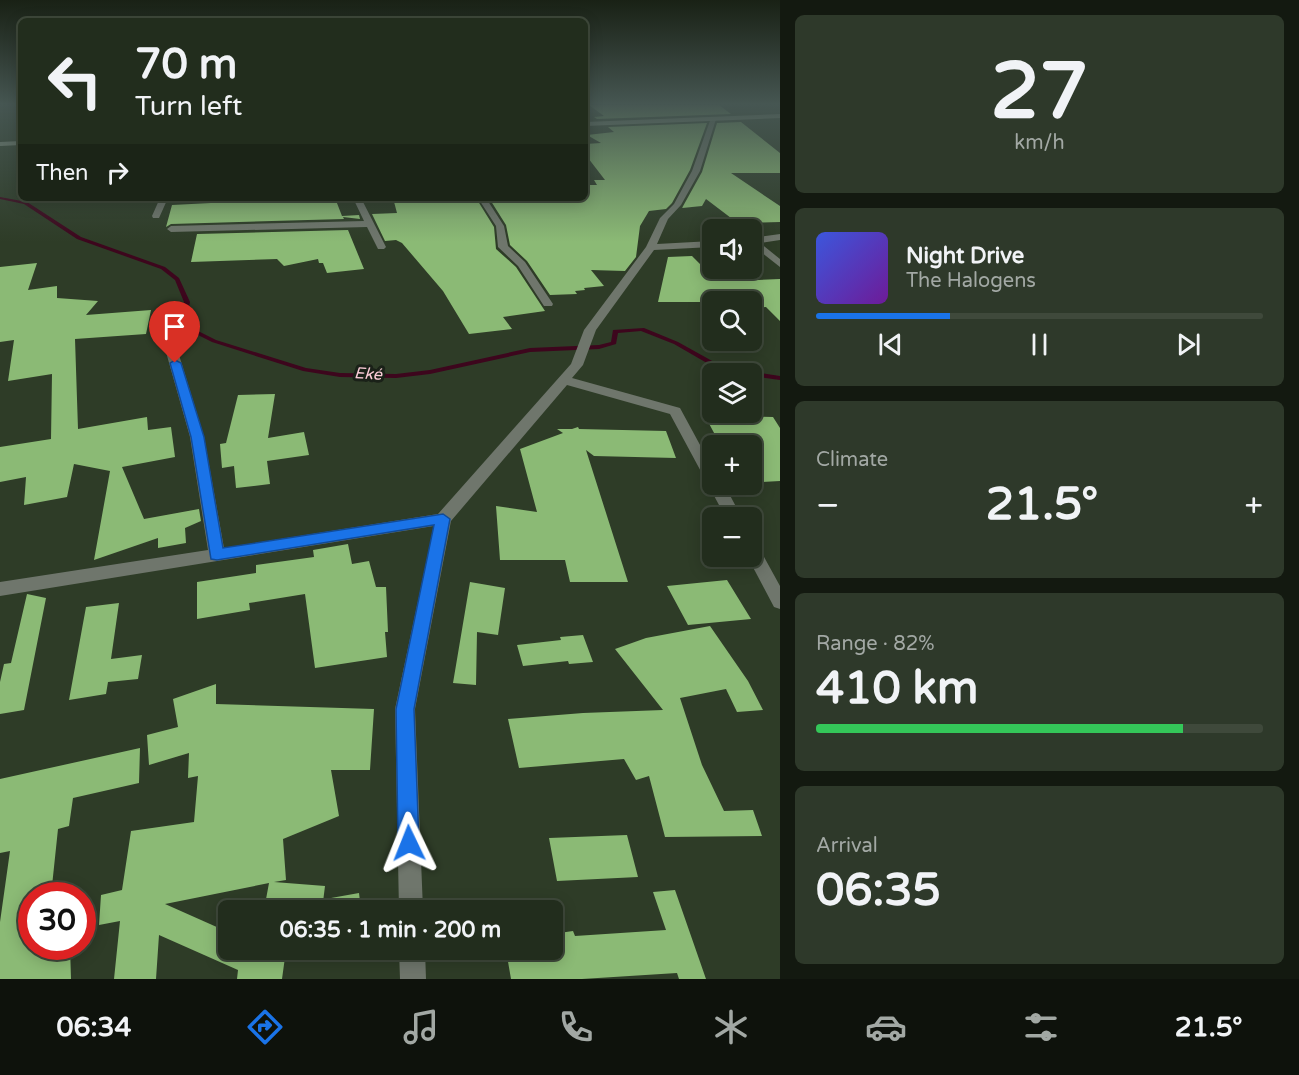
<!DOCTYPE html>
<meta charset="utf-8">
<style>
:root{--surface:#222d1d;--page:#2e392a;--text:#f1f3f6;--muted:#a2a8a4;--line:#3f493b;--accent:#1a73e8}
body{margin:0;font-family:"Varela Round",sans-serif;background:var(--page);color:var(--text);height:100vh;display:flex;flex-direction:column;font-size:22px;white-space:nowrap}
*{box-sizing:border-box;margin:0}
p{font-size:20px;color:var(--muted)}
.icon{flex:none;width:33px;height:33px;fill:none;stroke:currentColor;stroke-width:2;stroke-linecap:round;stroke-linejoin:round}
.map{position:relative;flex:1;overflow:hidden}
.sheet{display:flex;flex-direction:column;gap:15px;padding:15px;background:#131910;width:519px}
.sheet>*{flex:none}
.hud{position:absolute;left:18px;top:18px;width:570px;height:183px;border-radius:9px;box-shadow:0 3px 15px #0003,0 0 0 2px var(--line);background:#222d1d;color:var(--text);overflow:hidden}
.buttons{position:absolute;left:702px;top:219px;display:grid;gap:12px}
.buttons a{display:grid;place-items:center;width:60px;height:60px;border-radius:9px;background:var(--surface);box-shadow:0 3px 15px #0003,0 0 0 2px var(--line);font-size:30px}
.speed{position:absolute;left:18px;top:882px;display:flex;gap:12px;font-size:30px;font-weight:700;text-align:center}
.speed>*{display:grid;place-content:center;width:78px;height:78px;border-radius:50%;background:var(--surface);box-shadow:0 3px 15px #0003,0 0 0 2px var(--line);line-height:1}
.speed .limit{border:9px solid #d22;background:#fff;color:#111}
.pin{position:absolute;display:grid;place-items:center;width:51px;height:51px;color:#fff;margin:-62px -26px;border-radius:50% 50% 50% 0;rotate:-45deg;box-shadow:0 0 6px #0007}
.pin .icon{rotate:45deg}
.me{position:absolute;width:66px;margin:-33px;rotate:358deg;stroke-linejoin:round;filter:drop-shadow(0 0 4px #0008)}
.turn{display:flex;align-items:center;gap:21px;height:126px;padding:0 18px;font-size:27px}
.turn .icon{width:78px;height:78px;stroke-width:2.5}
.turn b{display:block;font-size:42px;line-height:51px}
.then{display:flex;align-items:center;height:57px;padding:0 18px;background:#0003;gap:12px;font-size:22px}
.big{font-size:45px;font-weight:800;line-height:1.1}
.sheet .widget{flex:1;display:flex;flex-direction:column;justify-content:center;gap:9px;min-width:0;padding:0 21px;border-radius:9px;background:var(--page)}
.sheet .dial{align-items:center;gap:0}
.dial b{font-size:78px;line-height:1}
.song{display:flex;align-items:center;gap:18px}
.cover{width:72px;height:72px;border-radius:9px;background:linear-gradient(135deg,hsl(230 70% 55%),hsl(280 70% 35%))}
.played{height:6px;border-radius:3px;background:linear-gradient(90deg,var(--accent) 30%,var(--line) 30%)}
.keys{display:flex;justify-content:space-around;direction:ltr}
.heat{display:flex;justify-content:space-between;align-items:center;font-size:33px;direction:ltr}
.charge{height:9px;border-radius:4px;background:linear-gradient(90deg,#34c759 82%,var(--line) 0)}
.trip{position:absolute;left:218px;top:900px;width:345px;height:60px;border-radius:9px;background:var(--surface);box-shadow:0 3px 15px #0003,0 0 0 2px var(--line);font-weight:800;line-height:60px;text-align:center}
.menu{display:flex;height:96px;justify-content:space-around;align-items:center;background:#0e120c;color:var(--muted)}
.menu .icon{width:42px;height:42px}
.menu .active{color:var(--accent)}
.menu b{font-size:27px;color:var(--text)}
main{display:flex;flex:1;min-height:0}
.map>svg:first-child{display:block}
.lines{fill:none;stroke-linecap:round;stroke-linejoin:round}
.stream{fill:#3d061d;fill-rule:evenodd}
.building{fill:#8bba75}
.street{fill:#6f766c;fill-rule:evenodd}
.secondary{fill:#8d9988;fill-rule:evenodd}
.route{fill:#1a73e8;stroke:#114b97;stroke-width:1.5}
.labels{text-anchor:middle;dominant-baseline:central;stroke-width:6;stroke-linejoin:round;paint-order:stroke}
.far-water-label{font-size:16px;font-style:italic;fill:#fbccd7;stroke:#1a2118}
</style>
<main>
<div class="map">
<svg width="780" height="979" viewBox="0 0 780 979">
<rect width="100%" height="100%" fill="#2e3c27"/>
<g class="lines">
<!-- stream -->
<path class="stream" d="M 0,197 L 27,202 L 81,237 L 165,267 L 179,278 L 190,302 L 186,321 L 198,331 L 216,340 L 306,368 L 340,373 L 396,374 L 430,370 L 530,348 L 599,345 L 611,342 L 613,330 L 644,328 L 678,342 L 723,367 L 780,376 L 780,380 L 752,376 L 752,374 L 737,374 L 719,370 L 674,344 L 641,331 L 618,333 L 616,344 L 599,349 L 530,352 L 430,374 L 396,378 L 340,377 L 303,371 L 212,342 L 194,333 L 180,321 L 184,302 L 175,280 L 161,269 L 77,239 L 24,204 L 0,199 Z"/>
</g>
<!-- building -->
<path class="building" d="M 589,105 L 719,105 L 731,114 L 597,119 L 594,117 L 604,116 Z
M 741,122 L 780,153 L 780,173 L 731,173 L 780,206 L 780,222 L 750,223 L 743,217 L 731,218 L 706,199 L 702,206 L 682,208 L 702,172 L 717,123 Z
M 707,123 L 690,170 L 672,203 L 666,209 L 649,211 L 640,226 L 636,257 L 625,271 L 591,270 L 604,286 L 584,288 L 585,290 L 575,291 L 577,294 L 550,295 L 527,261 L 510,245 L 506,225 L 489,198 L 585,198 L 585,185 L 597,185 L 594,180 L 605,180 L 585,154 L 585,144 L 601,143 L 587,135 L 614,132 L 608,127 Z
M 212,198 L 335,198 L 342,216 L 359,215 L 360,219 L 343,217 L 344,219 L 171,224 L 166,227 L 172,205 L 211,203 Z
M 393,198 L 476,198 L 494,227 L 496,249 L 516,267 L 545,311 L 503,317 L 512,329 L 469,334 L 443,291 L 402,243 L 396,240 L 385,241 L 372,214 L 397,213 Z
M 348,230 L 364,269 L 327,273 L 323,263 L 319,263 L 318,259 L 284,266 L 277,259 L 191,262 L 197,234 Z
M 692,256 L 706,270 L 725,269 L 738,281 L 780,279 L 780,321 L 766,307 L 752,308 L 752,301 L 712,302 L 712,304 L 706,304 L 704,302 L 658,302 L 668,257 Z
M 37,263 L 28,290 L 57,286 L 57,298 L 98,301 L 86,315 L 151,310 L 146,334 L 75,339 L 78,429 L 147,417 L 148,430 L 171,427 L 175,457 L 122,467 L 144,519 L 199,509 L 201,521 L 185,528 L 186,543 L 158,548 L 158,538 L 94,560 L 110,471 L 74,464 L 67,497 L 24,505 L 26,477 L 0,482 L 0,447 L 51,439 L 52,374 L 8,381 L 14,340 L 0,342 L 0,267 Z
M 275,394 L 268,438 L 304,432 L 309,455 L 267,461 L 270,484 L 236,488 L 234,466 L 222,468 L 220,444 L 226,443 L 238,395 Z
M 705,416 L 773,417 L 780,428 L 780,481 L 762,482 L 752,468 L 752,446 L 721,446 Z
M 578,427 L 579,429 L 666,431 L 676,458 L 594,456 L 586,450 L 628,582 L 570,582 L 565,560 L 500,560 L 496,506 L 537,512 L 520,449 L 563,433 L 557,429 L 572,429 Z
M 348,544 L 352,564 L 369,561 L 376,587 L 386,587 L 388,632 L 385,632 L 387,657 L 315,668 L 305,594 L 249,603 L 250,610 L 197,619 L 197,582 L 256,573 L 256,565 L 314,557 L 313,550 Z
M 727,580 L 751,619 L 688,625 L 667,586 Z
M 470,582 L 505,588 L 498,635 L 477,632 L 476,685 L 453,683 Z
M 27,594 L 46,598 L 24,710 L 0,714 L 0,682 L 4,664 L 11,663 Z
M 119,603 L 111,659 L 142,655 L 138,679 L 108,682 L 106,694 L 69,700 L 86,607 Z
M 710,626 L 748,681 L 763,710 L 737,712 L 726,689 L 680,698 L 702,765 L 724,811 L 753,810 L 762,836 L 665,837 L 649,776 L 636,780 L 624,759 L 519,768 L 508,719 L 583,713 L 663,710 L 615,649 L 646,638 Z
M 583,635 L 593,662 L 569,664 L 568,661 L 523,666 L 517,645 L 561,640 L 560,637 Z
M 216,684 L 216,704 L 374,709 L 370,770 L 331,770 L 339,816 L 283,839 L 286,880 L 274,882 L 325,886 L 322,910 L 264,910 L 269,883 L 165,904 L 228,932 L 228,950 L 286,950 L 282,979 L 237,979 L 238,970 L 159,935 L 156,979 L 114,979 L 120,921 L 99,925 L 101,895 L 122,890 L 131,831 L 194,822 L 198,776 L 188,778 L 189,753 L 149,765 L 147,735 L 178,727 L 173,699 Z
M 140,748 L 139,783 L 73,798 L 69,826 L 58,829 L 52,886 L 32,892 L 32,946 L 70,946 L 71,979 L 0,979 L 0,922 L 10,851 L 0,853 L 0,779 Z
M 627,835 L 638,877 L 557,881 L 549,838 Z
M 675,890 L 706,979 L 679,979 L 677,973 L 582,979 L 511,979 L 506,950 L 552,950 L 552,934 L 573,931 L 575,936 L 666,930 L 653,892 Z
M 359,893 L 361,910 L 332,910 L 331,898 Z
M 335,950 L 365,950 L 365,953 L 335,959 Z"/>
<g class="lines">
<!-- street -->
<path class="street" d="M 711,118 L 716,119 L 700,171 L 681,205 L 668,219 L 657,244 L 712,241 L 712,247 L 654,250 L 596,330 L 583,365 L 572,378 L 680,408 L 712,467 L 712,484 L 724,484 L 742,518 L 726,518 L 670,414 L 567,385 L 451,521 L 415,709 L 423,910 L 399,910 L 395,709 L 434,526 L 0,596 L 0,582 L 208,550 L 190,437 L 164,345 L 170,342 L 176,345 L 204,437 L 224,548 L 438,514 L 571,364 L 584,330 L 646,247 L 660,218 L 674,204 L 692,171 Z
M 160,198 L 168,198 L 159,218 L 153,218 L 152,216 Z
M 353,198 L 361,198 L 386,247 L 384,249 L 378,249 L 367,227 L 171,232 L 167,229 L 171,226 L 364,221 Z
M 478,198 L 486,198 L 504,226 L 508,246 L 525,262 L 553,304 L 552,306 L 544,306 L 518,266 L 498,247 L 496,226 Z
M 780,234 L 780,240 L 760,243 L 780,259 L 780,267 L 752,245 L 752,238 Z
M 752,544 L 758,546 L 780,586 L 780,609 L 774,607 L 747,556 L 752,556 Z
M 399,950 L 425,950 L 426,979 L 400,979 Z"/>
<!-- secondary -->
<path class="secondary" d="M 780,114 L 780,118 L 585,126 L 585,122 Z
M 21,141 L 21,145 L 0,146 L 0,142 Z"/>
</g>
<!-- sky -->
<linearGradient id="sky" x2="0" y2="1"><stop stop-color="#192115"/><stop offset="0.43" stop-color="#465652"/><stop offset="1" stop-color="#465652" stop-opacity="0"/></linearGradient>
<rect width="780" height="242" fill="url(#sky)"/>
<!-- route -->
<path class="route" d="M 175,360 L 181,363 L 204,437 L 223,548 L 443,514 L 450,519 L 414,709 L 419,843 L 416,851 L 409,854 L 401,851 L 398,843 L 396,709 L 434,525 L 217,560 L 211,559 L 191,437 L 170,363 Z"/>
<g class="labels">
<!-- far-water labels -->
<g class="far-water-label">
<text transform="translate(368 374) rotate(4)">Eké</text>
</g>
</g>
</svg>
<div class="buttons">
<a><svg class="icon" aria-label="sound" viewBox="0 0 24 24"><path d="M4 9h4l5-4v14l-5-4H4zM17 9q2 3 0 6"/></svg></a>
<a><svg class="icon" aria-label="search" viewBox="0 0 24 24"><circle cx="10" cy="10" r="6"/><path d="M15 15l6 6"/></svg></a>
<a><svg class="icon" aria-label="layers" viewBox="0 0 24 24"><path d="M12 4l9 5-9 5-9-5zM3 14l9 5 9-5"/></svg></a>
<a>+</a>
<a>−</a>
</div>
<div class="speed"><div class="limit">30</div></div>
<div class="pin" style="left:175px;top:363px;background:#d93025"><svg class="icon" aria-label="arrive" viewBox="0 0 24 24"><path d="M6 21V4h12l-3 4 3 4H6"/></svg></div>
<svg class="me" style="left:409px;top:843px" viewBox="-20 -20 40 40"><path d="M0-17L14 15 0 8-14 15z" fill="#1a73e8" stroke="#fff" stroke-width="4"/></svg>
<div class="trip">06:35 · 1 min · 200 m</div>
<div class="hud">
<div class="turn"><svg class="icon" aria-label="left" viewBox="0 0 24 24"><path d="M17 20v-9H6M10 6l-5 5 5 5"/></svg><div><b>70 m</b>Turn left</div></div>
<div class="then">Then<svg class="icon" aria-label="right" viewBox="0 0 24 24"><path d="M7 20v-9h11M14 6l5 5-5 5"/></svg></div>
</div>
</div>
<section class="sheet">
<div class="widget dial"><b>27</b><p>km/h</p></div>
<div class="widget">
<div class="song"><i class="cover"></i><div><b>Night Drive</b><p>The Halogens</p></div></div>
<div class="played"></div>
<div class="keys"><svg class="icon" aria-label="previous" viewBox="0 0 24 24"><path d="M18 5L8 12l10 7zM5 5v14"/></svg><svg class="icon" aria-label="pause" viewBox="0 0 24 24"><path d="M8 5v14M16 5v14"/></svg><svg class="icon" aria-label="next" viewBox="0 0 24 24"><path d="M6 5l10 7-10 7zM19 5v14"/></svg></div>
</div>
<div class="widget"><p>Climate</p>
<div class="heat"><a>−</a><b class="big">21.5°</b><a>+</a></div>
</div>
<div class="widget"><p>Range · 82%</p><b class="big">410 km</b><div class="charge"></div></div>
<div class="widget"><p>Arrival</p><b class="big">06:35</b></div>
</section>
</main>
<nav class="menu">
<b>06:34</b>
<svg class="icon active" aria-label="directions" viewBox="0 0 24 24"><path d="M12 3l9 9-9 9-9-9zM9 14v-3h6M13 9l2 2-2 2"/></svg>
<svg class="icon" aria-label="music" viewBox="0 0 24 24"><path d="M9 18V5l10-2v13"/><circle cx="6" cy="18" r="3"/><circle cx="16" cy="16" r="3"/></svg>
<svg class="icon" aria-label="phone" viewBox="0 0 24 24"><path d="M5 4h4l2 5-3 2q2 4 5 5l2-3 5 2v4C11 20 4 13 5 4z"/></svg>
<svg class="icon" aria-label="climate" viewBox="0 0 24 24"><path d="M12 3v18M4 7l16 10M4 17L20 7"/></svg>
<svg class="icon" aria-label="car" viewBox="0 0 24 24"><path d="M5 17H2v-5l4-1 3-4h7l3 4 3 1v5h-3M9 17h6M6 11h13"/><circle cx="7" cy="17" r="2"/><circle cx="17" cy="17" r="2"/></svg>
<svg class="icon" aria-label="filters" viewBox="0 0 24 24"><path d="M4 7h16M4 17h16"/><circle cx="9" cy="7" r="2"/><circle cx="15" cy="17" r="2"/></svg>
<b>21.5°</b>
</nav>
